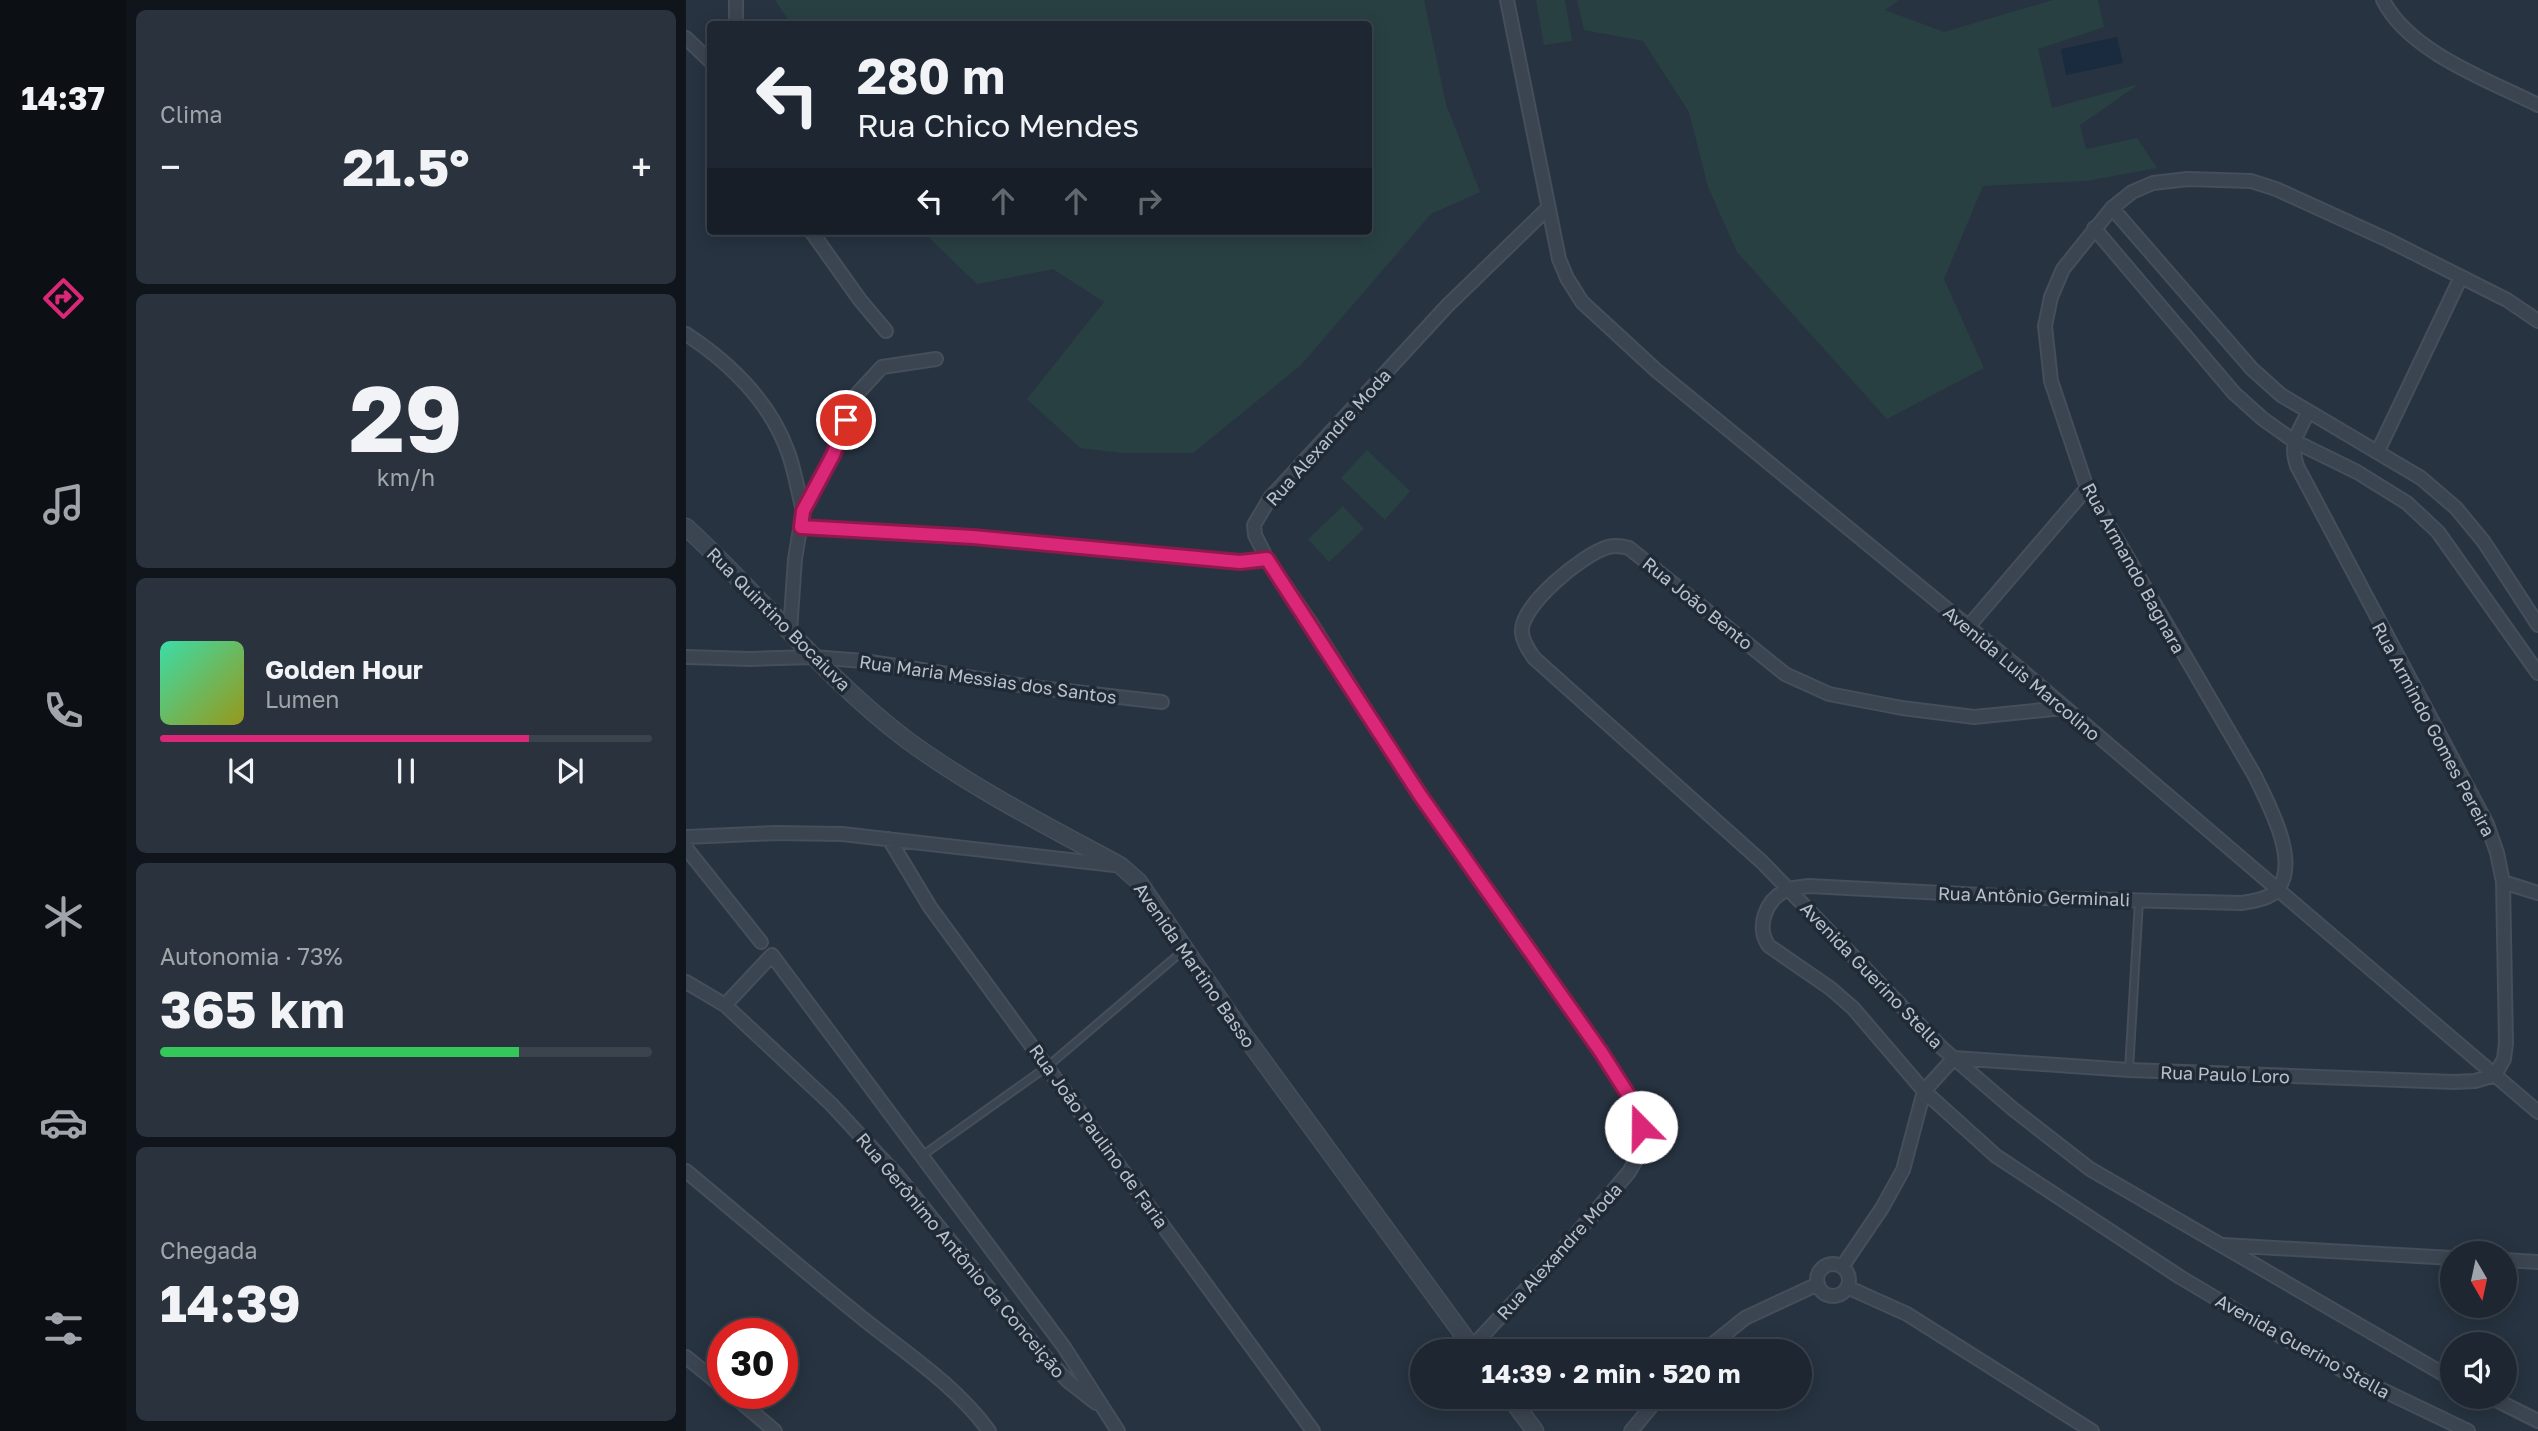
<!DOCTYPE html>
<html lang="pt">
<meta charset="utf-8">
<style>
:root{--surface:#1d2631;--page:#2a323d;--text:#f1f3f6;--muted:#a0a5ab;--line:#3b434d;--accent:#db2777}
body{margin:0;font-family:"Golos Text",sans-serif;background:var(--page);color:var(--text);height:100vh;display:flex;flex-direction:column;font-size:26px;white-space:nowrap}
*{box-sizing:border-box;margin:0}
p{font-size:23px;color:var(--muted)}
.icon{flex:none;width:38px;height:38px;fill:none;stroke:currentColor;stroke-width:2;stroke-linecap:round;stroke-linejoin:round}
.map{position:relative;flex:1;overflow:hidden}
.panel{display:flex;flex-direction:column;gap:10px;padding:10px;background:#10151b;width:560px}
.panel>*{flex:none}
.hud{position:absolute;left:21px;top:21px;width:665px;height:214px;border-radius:7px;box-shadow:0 4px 18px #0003,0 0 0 2px var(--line);background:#1d2631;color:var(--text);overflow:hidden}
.needle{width:46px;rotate:171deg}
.fabs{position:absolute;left:1754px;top:1241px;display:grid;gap:14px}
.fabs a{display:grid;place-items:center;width:77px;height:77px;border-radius:50%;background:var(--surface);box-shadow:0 4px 18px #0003,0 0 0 2px var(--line);font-size:35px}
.speed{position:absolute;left:21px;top:1318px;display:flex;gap:14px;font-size:35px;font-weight:700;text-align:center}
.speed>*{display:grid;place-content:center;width:91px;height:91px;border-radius:50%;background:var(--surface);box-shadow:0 4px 18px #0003,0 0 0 2px var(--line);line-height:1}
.speed .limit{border:10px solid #d22;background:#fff;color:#111}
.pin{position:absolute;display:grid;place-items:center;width:60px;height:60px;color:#fff;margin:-30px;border:4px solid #fff;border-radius:50%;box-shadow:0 2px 7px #0007}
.me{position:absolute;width:77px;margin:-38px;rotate:338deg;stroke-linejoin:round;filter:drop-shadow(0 0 5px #0008)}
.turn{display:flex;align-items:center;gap:24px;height:147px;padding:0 35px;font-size:32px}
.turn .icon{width:91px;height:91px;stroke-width:2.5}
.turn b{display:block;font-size:49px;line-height:60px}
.lanes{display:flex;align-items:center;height:66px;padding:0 35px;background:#0003;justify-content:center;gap:35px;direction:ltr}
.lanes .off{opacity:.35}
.big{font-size:52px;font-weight:700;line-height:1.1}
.panel .card{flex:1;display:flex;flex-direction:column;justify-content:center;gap:10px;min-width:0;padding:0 24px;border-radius:10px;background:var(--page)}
.panel .dial{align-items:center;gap:0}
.dial b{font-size:91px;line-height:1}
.song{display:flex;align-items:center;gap:21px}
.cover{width:84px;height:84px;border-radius:10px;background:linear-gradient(135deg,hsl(160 70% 55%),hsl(60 70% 35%))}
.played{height:7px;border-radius:4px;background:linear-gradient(90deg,var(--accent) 75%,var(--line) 75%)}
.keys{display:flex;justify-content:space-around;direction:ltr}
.heat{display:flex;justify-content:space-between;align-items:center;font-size:38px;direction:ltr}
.charge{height:10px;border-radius:5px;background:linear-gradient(90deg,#34c759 73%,var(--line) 0)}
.trip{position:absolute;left:724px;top:1339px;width:402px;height:70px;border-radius:35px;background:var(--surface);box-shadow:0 4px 18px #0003,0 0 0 2px var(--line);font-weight:700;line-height:70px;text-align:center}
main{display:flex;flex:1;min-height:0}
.menu{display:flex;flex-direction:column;width:126px;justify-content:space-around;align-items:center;background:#0c0f14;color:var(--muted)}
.menu .icon{width:49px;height:49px}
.menu .selected{color:var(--accent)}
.menu b{font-size:32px;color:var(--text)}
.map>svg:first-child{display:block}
.green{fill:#294042}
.water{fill:#1a2a3f}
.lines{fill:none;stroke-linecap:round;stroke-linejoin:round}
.service-casing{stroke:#454e5a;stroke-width:10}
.minor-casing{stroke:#454e5a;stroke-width:16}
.tertiary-casing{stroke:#454e5a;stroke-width:19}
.service{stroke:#3b4551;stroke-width:6}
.minor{stroke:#3b4551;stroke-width:12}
.tertiary{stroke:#3b4551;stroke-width:16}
.route-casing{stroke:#8e194d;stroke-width:18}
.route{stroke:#db2777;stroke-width:12}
.labels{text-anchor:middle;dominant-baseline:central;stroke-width:7;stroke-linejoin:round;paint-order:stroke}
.street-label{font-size:18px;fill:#b8c0cb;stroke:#202a36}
</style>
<main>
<nav class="menu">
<b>14:37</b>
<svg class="icon selected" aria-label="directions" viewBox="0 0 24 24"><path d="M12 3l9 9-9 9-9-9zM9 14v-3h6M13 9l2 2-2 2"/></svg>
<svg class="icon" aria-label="music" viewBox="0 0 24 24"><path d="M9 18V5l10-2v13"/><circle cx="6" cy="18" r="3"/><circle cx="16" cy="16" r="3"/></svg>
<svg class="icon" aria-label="phone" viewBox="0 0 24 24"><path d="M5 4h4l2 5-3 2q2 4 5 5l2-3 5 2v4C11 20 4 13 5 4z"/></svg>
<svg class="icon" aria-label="climate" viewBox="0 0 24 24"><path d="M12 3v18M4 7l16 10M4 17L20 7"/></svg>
<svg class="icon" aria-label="car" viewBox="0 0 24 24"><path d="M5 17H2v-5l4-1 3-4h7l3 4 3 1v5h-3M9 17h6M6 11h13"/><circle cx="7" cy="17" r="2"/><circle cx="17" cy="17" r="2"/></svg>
<svg class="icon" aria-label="filters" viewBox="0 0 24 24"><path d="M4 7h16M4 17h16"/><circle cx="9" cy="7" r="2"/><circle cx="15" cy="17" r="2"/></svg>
</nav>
<section class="panel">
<div class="card"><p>Clima</p>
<div class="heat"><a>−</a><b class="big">21.5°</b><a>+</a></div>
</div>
<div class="card dial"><b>29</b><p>km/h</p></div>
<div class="card">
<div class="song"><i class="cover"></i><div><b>Golden Hour</b><p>Lumen</p></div></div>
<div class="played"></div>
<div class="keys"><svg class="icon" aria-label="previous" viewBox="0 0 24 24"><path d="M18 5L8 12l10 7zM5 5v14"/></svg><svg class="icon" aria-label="pause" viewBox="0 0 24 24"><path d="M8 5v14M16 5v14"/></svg><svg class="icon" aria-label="next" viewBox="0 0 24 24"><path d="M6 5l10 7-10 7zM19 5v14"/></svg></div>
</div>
<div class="card"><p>Autonomia · 73%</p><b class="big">365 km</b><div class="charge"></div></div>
<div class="card"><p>Chegada</p><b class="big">14:39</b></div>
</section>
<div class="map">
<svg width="1852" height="1431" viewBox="0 0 1852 1431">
<rect width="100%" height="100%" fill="#273341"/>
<!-- green -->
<path class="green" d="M 89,0 L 738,0 L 760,104 L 794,192 L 745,214 L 615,365 L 507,453 L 436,453 L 394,448 L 341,399 L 418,302 L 367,269 L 291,284 L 236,231 L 682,231 L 682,24 L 105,24 Z
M 850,0 L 879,0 L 886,41 L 858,45 Z
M 891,0 L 1213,0 L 1199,10 L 1258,32 L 1367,0 L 1412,0 L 1418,27 L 1352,49 L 1366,108 L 1453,84 L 1394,125 L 1400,149 L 1451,138 L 1471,168 L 1400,181 L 1297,186 L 1258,279 L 1298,368 L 1201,419 L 1051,252 L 1022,187 L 1003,112 L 957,41 L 898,30 Z
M 681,450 L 724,491 L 699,520 L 655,478 Z
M 657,506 L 678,529 L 643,562 L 622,539 Z"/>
<!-- water -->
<path class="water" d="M 1431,37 L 1437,63 L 1380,75 L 1375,49 Z"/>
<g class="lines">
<defs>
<path id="service" d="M 1443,1070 L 1453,901
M 237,1155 L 362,1066 L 499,949"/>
<path id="minor" d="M 821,0 L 873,259 L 881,278 L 896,302 L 971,371 L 1334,669 L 1852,1112
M 1697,0 C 1723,52 1802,80 1852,105
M 50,24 L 50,0
M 0,38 L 24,61
M 1426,208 L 1566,369 L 1595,395 L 1735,478 L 1770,508 L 1798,542 L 1852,625
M 1408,228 L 1548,393 L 1577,419 L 1608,441 L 1671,472 L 1721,503 L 1752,532 L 1852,673
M 125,231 L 174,300 L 200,331
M 0,334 C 44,363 84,402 102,452 C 109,471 112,492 117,511
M 1692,451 L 1775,277
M 115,527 L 287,537 L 554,562 L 581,559
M 1282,627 L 1401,488
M 104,631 L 109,559 L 117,511 L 147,455 L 171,394 L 196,367 L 250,359
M 0,657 L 64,659 L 127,657 L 178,661 L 346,687 L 476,702
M 1377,708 L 1288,717 L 1216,708 L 1143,694 L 1099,674 L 943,548 C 936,546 929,545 922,547 C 897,554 833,606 836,633 C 837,642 843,651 848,658 L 1076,862 L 1256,1048 L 1327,1109 L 1404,1169 L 1766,1379
M 0,837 L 90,833 L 156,834 L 428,865
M 203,839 L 244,907 L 627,1431
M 0,848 L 75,942
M 1817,882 L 1852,893
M 0,982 L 39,1005 L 145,1104 L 211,1175 L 351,1348 L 382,1381 L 410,1403
M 39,1005 L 86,955 L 378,1347 L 432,1431
M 0,1171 C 60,1221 119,1272 180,1321 C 224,1356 270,1386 303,1431
M 1537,1245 L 1766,1258
M 1818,1260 L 1852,1262
M1131 1280a16 16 0 1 1 32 0a16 16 0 1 1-32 0Z
M 1156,1267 L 1196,1208 L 1217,1170 L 1238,1091 L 1268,1058 L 1443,1070 L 1768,1082 L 1789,1081 L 1809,1075 L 1818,1059 L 1820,1043 L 1817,882 L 1811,853 L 1801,824 L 1611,466 C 1603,443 1612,433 1622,413
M 1161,1287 L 1221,1314 L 1406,1431
M 786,1347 L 873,1254 L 943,1172 L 951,1158 L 955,1140 L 952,1110 L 915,1051 L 720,774 L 625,623 L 581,559 L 569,535 L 568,525 L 584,498 L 761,306 L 862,208
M 1018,1351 L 1059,1318 L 1132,1284
M 0,1357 L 37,1387
M 44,1393 L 89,1431
M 1802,1396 L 1852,1421
M 945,1431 L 974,1396
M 1782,1431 L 1663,1374 L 1578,1327 L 1494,1277 L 1310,1156 L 1238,1091 L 1167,1008 L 1144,988 L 1083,946 C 1069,927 1080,899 1101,890 C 1107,887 1116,887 1123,886 L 1355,898 L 1556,903 C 1567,901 1584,899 1592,889 C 1614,860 1582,804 1569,776 L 1401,488 L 1365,381 L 1359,326 L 1365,297 L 1377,269 L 1426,208 L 1446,192 L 1467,183 L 1502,179 L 1565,181 L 1590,189 L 1702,240 L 1821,300 L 1852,321"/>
<path id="tertiary" d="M 0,527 C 75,596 139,678 221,740 C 288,789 363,827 435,866 L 452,881 L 556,1032 L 789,1351
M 823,1396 L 849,1431"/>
</defs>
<!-- service casing -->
<use href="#service" class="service-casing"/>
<!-- minor casing -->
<use href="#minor" class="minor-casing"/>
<!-- tertiary casing -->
<use href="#tertiary" class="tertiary-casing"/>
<!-- service -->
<use href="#service" class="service"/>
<!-- minor -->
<use href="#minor" class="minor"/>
<!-- tertiary -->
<use href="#tertiary" class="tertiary"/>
</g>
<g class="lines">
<defs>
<path id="route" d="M 160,420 L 147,455 L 117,511 L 115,527 L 287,537 L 554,562 L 581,559 L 734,795 L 915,1052 L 952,1110 L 955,1127"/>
</defs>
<!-- route casing -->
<use href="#route" class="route-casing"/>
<!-- route -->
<use href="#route" class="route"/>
</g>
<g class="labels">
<!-- street labels -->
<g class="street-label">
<text transform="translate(642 437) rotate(-48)">Rua Alexandre Moda</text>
<text transform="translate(1448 568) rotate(61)">Rua Armando Bagnara</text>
<text transform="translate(1012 603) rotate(39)">Rua João Bento</text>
<text transform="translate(93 619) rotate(45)">Rua Quintino Bocaiuva</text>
<text transform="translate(1336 673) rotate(40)">Avenida Luis Marcolino</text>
<text transform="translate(302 679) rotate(8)">Rua Maria Messias dos Santos</text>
<text transform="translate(1748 729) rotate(62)">Rua Armindo Gomes Pereira</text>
<text transform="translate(1348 896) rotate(2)">Rua Antônio Germinali</text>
<text transform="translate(509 965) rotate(55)">Avenida Martino Basso</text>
<text transform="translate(1186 975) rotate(46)">Avenida Guerino Stella</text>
<text transform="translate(1539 1074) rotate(2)">Rua Paulo Loro</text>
<text transform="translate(413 1136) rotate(54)">Rua João Paulino de Faria</text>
<text transform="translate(873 1251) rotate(-48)">Rua Alexandre Moda</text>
<text transform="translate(275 1255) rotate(50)">Rua Gerônimo Antônio da Conceição</text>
<text transform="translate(1617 1346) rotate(29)">Avenida Guerino Stella</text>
</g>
</g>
</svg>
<div class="fabs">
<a><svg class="needle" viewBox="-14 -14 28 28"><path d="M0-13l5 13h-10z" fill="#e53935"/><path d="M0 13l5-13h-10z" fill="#a0a5ab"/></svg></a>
<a><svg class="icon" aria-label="sound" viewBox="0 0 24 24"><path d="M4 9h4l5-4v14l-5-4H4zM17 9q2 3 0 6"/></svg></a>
</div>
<div class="speed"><div class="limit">30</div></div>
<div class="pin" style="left:160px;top:420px;background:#d93025"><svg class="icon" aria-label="arrive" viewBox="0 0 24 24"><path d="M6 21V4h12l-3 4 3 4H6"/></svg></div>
<svg class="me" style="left:955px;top:1127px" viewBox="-20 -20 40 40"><circle r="19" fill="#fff"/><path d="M0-13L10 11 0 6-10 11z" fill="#db2777"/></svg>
<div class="trip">14:39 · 2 min · 520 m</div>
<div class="hud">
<div class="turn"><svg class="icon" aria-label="left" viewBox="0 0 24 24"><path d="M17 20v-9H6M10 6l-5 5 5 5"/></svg><div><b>280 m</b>Rua Chico Mendes</div></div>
<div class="lanes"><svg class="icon" aria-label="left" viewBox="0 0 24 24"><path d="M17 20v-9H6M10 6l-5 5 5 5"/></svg><svg class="icon off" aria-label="ahead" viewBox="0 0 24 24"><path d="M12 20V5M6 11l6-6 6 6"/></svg><svg class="icon off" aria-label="ahead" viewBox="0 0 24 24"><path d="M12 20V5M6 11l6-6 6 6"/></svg><svg class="icon off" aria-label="right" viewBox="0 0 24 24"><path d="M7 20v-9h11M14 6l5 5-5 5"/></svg></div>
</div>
</div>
</main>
